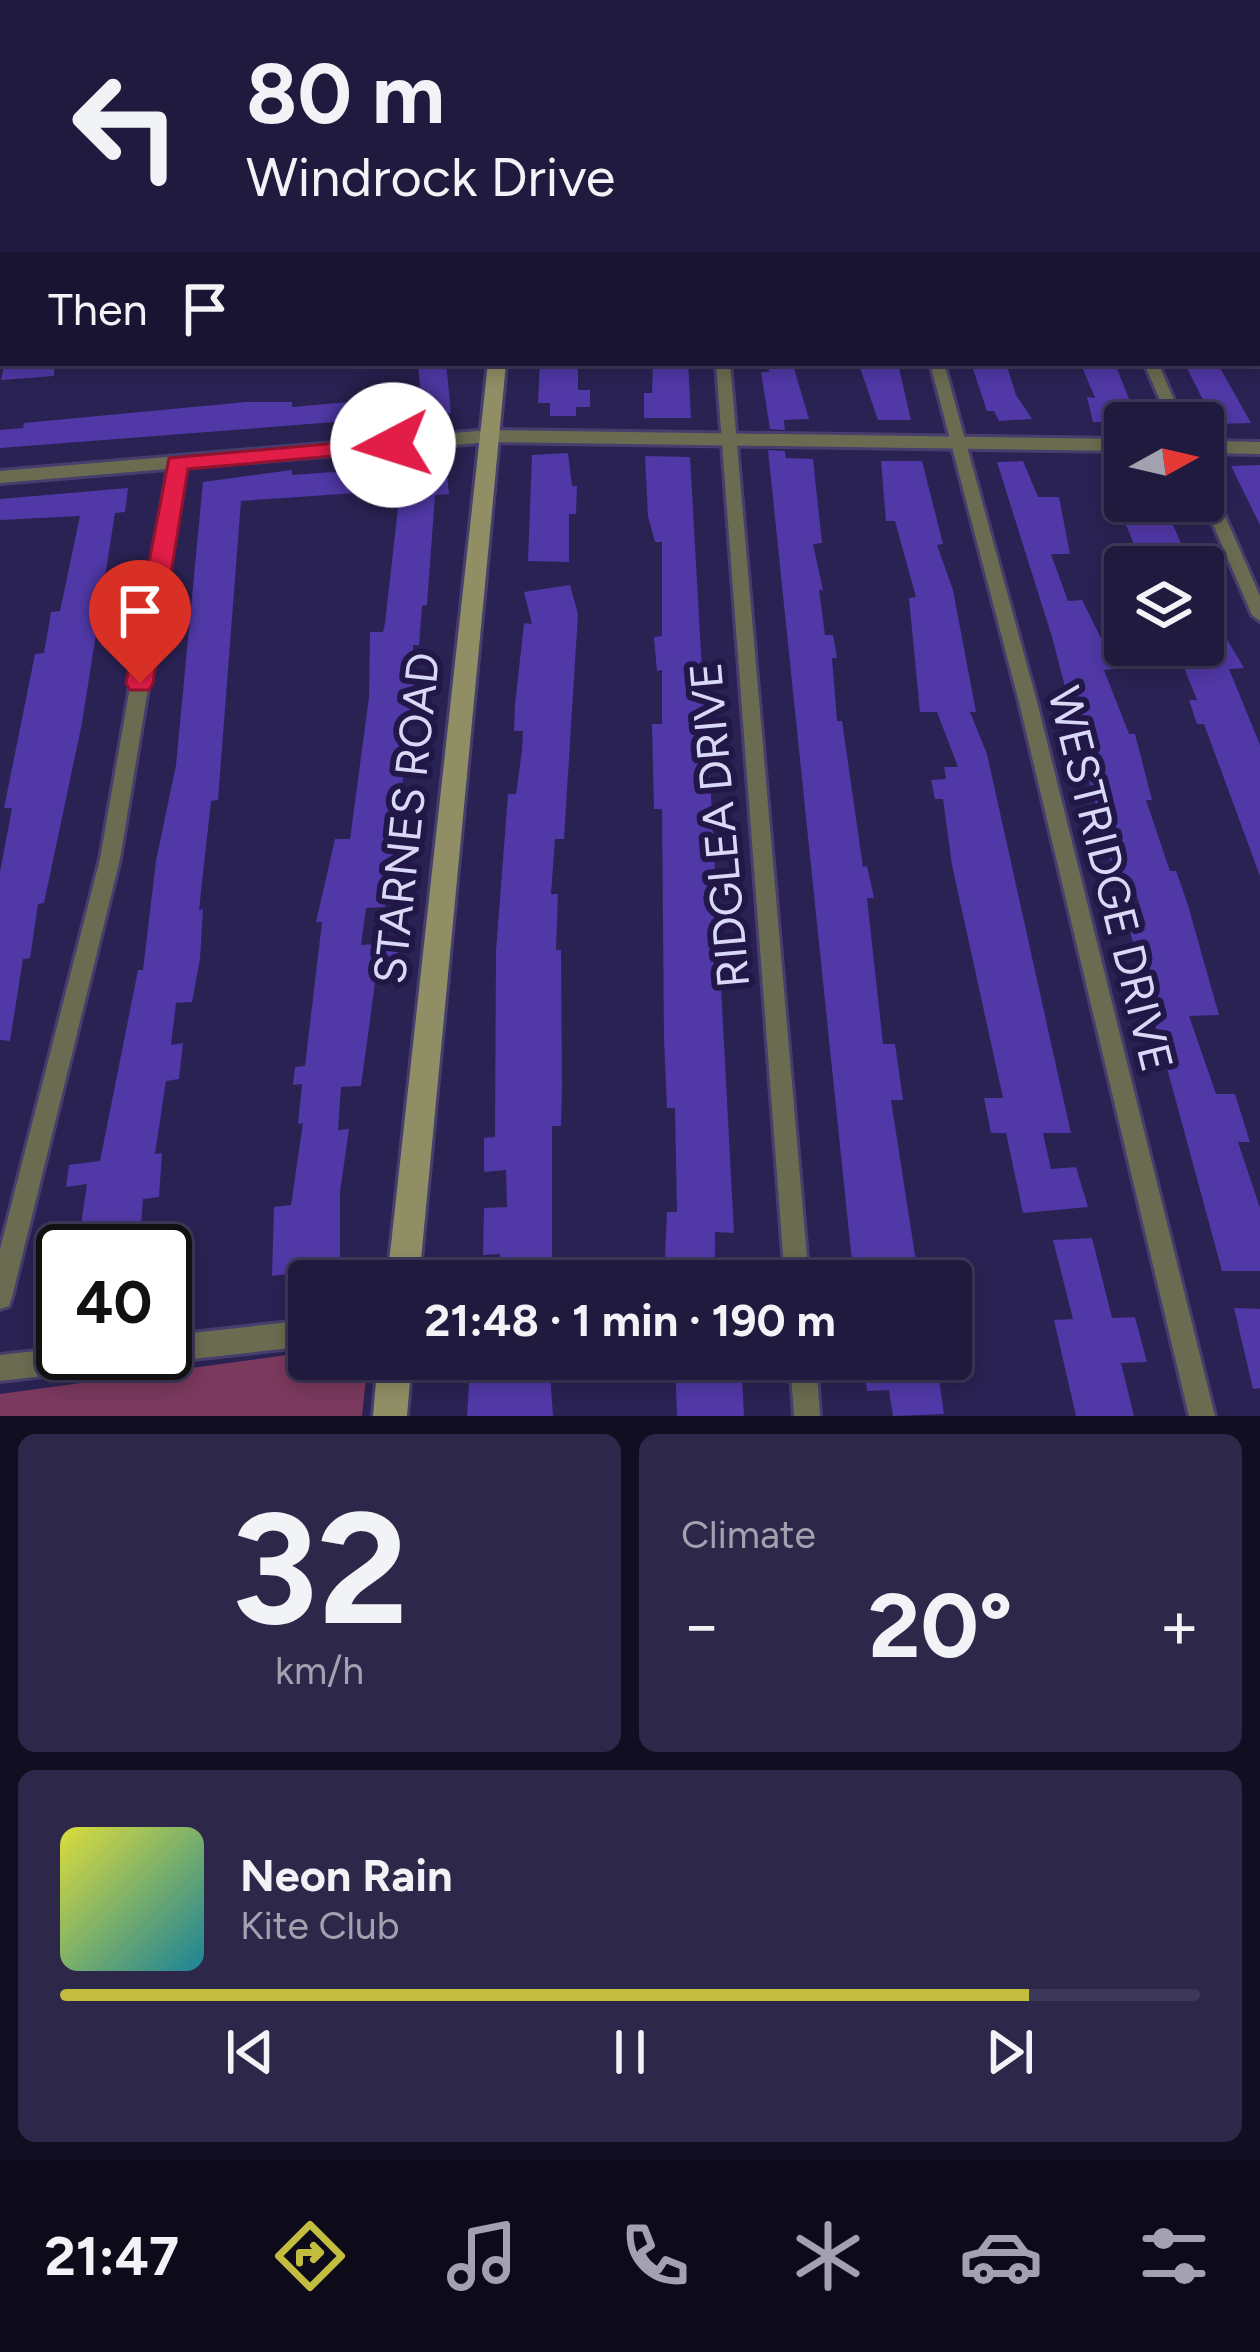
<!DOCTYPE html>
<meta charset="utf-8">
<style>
:root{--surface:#201a3e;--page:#2d2749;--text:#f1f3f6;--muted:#a2a1b0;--line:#3d3858;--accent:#c2bd3f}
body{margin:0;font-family:Figtree,sans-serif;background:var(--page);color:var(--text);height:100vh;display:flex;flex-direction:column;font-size:45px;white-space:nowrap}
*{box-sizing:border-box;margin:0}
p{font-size:39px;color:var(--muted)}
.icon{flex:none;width:66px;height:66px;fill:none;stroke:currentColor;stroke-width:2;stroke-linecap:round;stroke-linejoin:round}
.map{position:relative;height:1416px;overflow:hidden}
.panel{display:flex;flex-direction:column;gap:18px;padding:18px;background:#120e22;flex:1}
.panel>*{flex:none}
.banner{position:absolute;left:0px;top:0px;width:1260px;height:366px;box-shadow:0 6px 18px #0003,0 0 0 3px var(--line);background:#201a3e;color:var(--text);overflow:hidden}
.needle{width:78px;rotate:82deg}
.buttons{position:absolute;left:1104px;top:402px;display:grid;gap:24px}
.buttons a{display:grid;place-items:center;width:120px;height:120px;border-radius:12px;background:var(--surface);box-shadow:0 6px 18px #0003,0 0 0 3px var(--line);font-size:60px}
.speed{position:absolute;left:36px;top:1224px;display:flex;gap:24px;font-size:60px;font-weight:700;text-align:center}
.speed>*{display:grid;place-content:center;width:156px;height:156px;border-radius:50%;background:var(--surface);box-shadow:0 6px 18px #0003,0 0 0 3px var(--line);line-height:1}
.speed .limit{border:6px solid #111;border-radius:18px;background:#fff;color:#111}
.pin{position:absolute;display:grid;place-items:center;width:102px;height:102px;color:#fff;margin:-123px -51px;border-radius:50% 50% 50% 0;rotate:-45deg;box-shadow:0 0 12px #0007}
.pin .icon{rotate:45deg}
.me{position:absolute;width:132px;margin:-66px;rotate:265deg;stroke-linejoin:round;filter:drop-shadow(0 0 9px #0008)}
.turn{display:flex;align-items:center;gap:42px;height:252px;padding:0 48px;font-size:54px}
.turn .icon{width:156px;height:156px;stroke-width:2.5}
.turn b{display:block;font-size:84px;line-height:102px}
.then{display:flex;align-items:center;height:114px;padding:0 48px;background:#0003;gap:24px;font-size:45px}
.big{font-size:90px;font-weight:700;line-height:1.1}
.panel .tile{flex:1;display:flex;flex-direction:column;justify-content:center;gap:18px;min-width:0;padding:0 42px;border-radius:18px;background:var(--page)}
.panel .dial{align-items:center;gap:0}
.dial b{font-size:156px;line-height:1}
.song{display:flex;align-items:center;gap:36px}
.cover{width:144px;height:144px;border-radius:18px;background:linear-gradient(135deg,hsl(60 70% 55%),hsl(190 70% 35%))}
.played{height:12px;border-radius:6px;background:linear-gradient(90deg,var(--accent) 85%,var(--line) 85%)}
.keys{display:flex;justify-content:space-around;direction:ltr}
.heat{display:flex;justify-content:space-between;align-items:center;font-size:66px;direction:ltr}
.panel .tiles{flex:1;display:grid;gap:18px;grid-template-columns:1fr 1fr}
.tile:last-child{grid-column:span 2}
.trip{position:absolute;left:288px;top:1260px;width:684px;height:120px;border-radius:12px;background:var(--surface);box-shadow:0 6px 18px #0003,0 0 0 3px var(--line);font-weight:700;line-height:120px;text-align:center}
.tab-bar{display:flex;height:192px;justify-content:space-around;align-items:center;background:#0d0a19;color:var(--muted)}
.tab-bar .icon{width:84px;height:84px}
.tab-bar .current{color:var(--accent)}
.tab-bar b{font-size:54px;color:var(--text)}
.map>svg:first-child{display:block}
.green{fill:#7a395d}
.building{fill:#5038a6}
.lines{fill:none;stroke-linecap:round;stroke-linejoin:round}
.minor-casing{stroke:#463f6d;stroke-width:6}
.tertiary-casing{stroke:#463f6d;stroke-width:6}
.secondary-casing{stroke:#463f6d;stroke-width:6}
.minor{fill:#6b6b51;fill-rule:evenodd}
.tertiary{fill:#6b6b51;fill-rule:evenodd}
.secondary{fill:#8f8e65;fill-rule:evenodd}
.route{fill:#e11d48;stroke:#92132f;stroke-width:3}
.labels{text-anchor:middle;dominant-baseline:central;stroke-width:12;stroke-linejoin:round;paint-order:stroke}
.street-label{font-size:45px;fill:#d9d8f7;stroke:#211848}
</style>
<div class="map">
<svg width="1260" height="1416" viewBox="0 0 1260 1416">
<rect width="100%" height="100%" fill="#2a2253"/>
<!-- green -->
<path class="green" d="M 309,1352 L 309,1359 L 368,1359 L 362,1416 L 0,1416 L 0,1394 Z"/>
<!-- building -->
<path class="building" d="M 5,363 L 54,363 L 54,376 L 1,380 Z
M 418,363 L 446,363 L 451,413 L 0,448 L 0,430 L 23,428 L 24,423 L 246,402 L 292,402 L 292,407 L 349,402 L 361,400 L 361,394 L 387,392 L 387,400 L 421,397 Z
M 540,363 L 578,363 L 578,390 L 590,390 L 590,407 L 576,407 L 576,416 L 550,416 L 550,403 L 538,403 Z
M 653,363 L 688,363 L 691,418 L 644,418 L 644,393 L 652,393 Z
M 971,363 L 1006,363 L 1016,395 L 1032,419 L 999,421 L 994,411 L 987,411 Z
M 898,364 L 911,420 L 878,420 L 859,365 Z
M 768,365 L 793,365 L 809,419 L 784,420 L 785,430 L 770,429 L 761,372 L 769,372 Z
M 1116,366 L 1135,414 L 1121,414 L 1124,422 L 1093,422 L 1087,397 L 1095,398 L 1082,367 Z
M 1187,368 L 1220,368 L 1251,423 L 1215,424 Z
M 768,450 L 785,451 L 786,458 L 813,459 L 822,543 L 813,544 L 823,590 L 819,590 L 825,635 L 833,635 L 837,658 L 832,658 L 837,721 L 842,721 L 863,867 L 867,866 L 874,898 L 867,898 L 883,1044 L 895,1044 L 903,1100 L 891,1100 L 919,1281 L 854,1281 Z
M 568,453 L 572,486 L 577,486 L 576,514 L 569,514 L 569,562 L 528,561 L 532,455 Z
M 645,456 L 690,457 L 705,723 L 724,722 L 726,740 L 708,740 L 734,1233 L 715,1232 L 715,1281 L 688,1281 L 688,1258 L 665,1257 L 667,1212 L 677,1212 L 675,1108 L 667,1108 L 664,1039 L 662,809 L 654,809 L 652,724 L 662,724 L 662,670 L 657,671 L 654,637 L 662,636 L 662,542 L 655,542 L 648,516 Z
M 881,461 L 922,461 L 943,544 L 937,545 L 953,590 L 976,712 L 970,712 L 987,754 L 1071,1133 L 1043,1133 L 1051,1169 L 1076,1167 L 1088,1207 L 1023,1213 L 1006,1133 L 991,1133 L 984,1098 L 1003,1098 L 952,865 L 943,799 L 935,799 L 931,780 L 946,779 L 944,767 L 958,767 L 937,712 L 920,712 L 909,598 L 916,597 L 895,521 L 886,521 Z
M 1023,461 L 1038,497 L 1059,497 L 1070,554 L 1051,554 L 1068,601 L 1082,600 L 1105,646 L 1114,669 L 1104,670 L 1129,734 L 1135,734 L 1152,800 L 1146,800 L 1170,871 L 1176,871 L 1187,902 L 1219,1015 L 1189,1016 L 1216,1094 L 1235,1094 L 1250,1142 L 1238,1142 L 1260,1208 L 1260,1271 L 1222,1271 L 1128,924 L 1146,925 L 1134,887 L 1117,887 L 1052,637 L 997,462 Z
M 446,464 L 449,494 L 435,495 L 427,605 L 422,606 L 419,645 L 413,645 L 414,694 L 389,885 L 385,907 L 366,908 L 361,945 L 399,943 L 398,960 L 378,961 L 361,1086 L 341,1087 L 338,1130 L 349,1129 L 340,1192 L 340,1267 L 272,1276 L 274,1207 L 291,1205 L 303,1123 L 298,1124 L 302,1084 L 293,1085 L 295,1067 L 305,1066 L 322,922 L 316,922 L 335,839 L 350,839 L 369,697 L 370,632 L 383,632 L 385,623 L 400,490 L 241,501 L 218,800 L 211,801 L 199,910 L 203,909 L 200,959 L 192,1002 L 176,1003 L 171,1045 L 183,1043 L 179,1079 L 166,1081 L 155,1154 L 162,1153 L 159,1197 L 143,1199 L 139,1251 L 77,1251 L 87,1184 L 66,1187 L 69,1165 L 100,1161 L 138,970 L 143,970 L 156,861 L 176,765 L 203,482 L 292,470 L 292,475 Z
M 1260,465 L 1260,525 L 1231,466 Z
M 128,488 L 125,512 L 115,513 L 82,723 L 44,903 L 38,904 L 30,958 L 23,959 L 10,1041 L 0,1040 L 0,872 L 12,808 L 4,808 L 35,654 L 44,653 L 51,612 L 60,611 L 80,516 L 0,520 L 0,499 Z
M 1163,501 L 1185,553 L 1171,553 L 1176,565 L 1143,565 L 1116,502 Z
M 570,585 L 578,614 L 564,839 L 555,839 L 551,894 L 558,894 L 556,950 L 561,950 L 562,1088 L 561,1126 L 552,1126 L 552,1275 L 549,1281 L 500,1281 L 500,1254 L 483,1255 L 484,1208 L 507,1207 L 506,1170 L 484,1172 L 484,1138 L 495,1137 L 496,951 L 508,794 L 516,794 L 522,750 L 523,731 L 514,731 L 515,705 L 524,623 L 532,624 L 524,592 Z
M 1203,599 L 1244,668 L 1229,669 L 1260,745 L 1260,876 L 1204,724 L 1197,724 L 1189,700 L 1197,700 L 1179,655 L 1191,655 L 1185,645 L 1203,645 Z
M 1092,1238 L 1112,1318 L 1135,1317 L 1147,1362 L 1121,1363 L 1134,1416 L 1076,1416 L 1054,1320 L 1073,1319 L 1053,1240 Z
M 1234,1308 L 1260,1309 L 1260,1388 L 1253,1389 Z
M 480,1359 L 549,1359 L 553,1416 L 467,1416 L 470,1368 L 481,1368 Z
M 675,1359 L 741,1359 L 744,1416 L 677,1416 Z
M 863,1359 L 936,1359 L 944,1414 L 893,1416 L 889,1390 L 867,1391 Z"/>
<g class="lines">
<defs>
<path id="minor" d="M 14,0 L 48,0 L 43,3 L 9,3 Z
M 342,0 L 358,0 L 353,3 L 337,3 Z
M 815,0 L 827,0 L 822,3 Z
M 889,0 L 899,0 L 899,3 L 889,3 Z
M 3,148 L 3,156 L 0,157 L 0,149 Z
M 1257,181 L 1260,182 L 1260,194 L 1257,193 Z
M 0,236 L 3,236 L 3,244 L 0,244 Z
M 0,339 L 3,339 L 3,347 L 0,347 Z
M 716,363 L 730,363 L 809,1281 L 785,1281 Z
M 930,363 L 944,363 L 1037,702 L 1215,1416 L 1189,1416 L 1019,702 Z
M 1144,363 L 1158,363 L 1184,423 L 1170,423 Z
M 177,458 L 185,463 L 120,859 L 12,1297 L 9,1306 L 0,1309 L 0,1249 L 100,859 L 169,463 Z
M 1203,479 L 1211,484 L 1260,596 L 1260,621 L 1252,615 L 1203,501 Z
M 309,1320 L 309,1346 L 165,1362 L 156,1358 L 154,1353 L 165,1353 L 165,1336 Z
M 63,1348 L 63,1353 L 145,1353 L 141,1362 L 132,1366 L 0,1381 L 0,1355 Z
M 790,1359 L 816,1359 L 820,1416 L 794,1416 Z"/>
<path id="tertiary" d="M 1257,5 L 1260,5 L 1260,13 L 1257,13 Z
M 490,430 L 1125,439 L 1125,451 L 490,442 L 0,483 L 0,471 Z
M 1203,441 L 1260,442 L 1260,454 L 1203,453 Z"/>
<path id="secondary" d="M 475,0 L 489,0 L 489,3 L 475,3 Z
M 488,363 L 506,363 L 419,1281 L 387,1281 Z
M 378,1359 L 412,1359 L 407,1416 L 373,1416 Z"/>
</defs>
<!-- minor casing -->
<use href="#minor" class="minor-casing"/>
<!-- tertiary casing -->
<use href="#tertiary" class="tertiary-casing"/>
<!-- secondary casing -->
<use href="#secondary" class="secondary-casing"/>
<!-- minor -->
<use href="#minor" class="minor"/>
<!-- tertiary -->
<use href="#tertiary" class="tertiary"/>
<!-- secondary -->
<use href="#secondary" class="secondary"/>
</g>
<!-- route -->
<path class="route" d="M 393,438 L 401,440 L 401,450 L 188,469 L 153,683 L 149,690 L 130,690 L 126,683 L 169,458 Z"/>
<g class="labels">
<!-- street labels -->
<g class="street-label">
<text transform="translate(406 818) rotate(-84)">STARNES ROAD</text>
<text transform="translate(719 825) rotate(-95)">RIDGLEA DRIVE</text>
<text transform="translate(1111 879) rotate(76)">WESTRIDGE DRIVE</text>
</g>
</g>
</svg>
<div class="buttons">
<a><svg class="needle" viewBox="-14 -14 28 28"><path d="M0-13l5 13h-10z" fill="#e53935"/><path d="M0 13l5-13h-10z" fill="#a2a1b0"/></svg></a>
<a><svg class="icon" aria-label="layers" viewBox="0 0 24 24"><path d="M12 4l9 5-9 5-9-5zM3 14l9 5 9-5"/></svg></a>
</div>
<div class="speed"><div class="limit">40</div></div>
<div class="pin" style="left:140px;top:683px;background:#d93025"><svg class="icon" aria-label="arrive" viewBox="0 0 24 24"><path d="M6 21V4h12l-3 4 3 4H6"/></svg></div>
<svg class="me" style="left:393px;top:445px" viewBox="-20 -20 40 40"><circle r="19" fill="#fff"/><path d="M0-13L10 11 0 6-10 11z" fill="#e11d48"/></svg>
<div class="trip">21:48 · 1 min · 190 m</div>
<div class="banner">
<div class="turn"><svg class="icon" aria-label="left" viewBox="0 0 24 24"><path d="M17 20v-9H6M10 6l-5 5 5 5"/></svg><div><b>80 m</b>Windrock Drive</div></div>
<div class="then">Then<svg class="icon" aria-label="arrive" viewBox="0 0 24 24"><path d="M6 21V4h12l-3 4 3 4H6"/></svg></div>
</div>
</div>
<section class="panel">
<div class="tiles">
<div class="tile dial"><b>32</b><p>km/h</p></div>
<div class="tile"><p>Climate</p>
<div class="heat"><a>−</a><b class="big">20°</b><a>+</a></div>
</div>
<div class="tile">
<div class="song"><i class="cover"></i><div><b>Neon Rain</b><p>Kite Club</p></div></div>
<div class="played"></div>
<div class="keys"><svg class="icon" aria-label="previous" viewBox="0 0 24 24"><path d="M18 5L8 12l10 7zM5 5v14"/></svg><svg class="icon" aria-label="pause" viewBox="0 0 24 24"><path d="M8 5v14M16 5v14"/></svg><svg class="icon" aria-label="next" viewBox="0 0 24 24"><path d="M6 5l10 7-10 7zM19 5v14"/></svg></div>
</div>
</div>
</section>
<nav class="tab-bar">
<b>21:47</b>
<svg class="icon current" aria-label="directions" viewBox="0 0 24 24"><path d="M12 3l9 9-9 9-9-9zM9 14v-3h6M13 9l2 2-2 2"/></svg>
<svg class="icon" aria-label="music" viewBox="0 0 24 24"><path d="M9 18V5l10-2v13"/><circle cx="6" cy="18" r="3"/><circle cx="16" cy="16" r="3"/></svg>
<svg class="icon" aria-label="phone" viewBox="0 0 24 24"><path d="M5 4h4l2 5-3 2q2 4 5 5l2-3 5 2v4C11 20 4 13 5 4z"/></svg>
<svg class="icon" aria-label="climate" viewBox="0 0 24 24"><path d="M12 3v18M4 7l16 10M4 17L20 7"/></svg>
<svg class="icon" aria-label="car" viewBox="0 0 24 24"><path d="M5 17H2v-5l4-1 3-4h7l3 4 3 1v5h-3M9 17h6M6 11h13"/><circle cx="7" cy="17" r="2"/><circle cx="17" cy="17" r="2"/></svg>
<svg class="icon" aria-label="filters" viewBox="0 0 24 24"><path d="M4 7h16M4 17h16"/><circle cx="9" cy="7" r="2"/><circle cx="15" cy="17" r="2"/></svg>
</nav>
